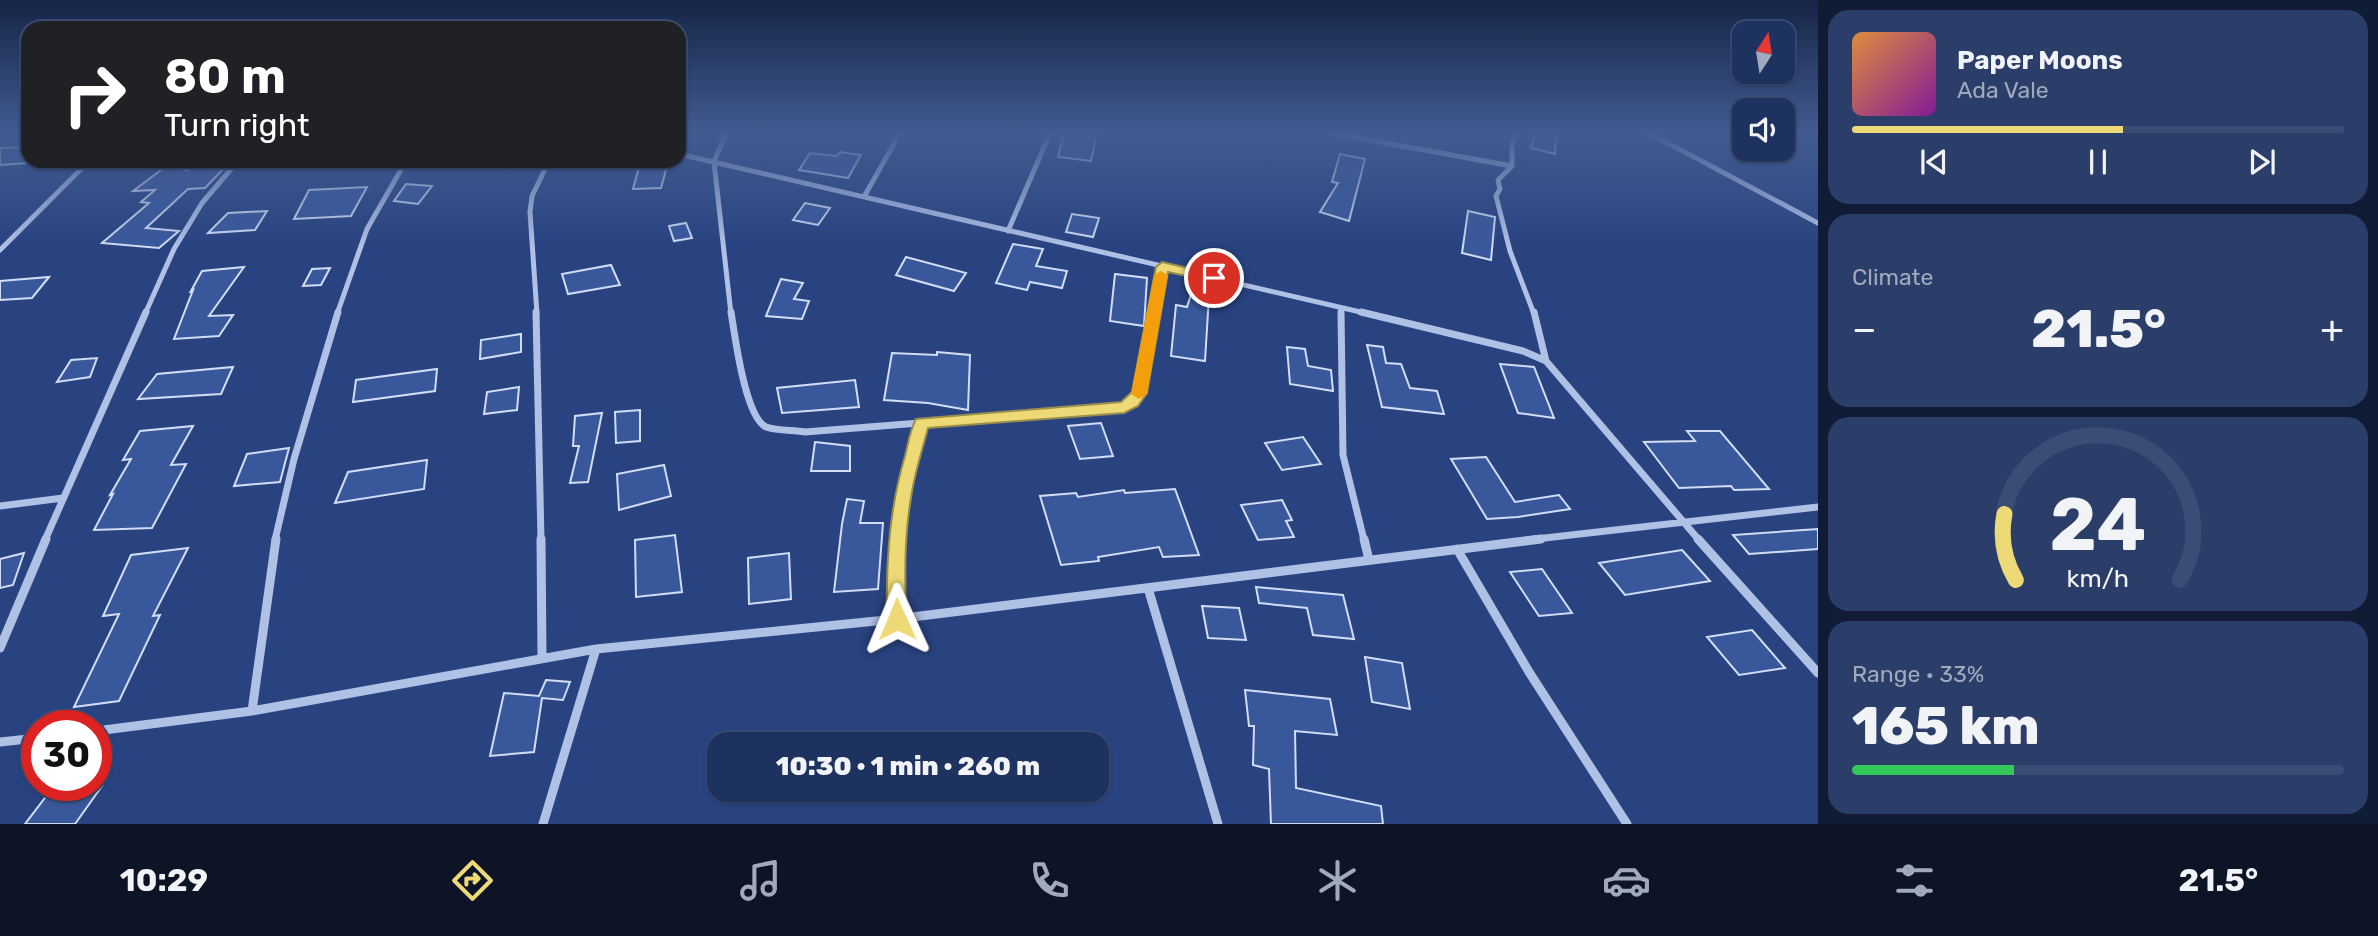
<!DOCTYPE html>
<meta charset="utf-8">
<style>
:root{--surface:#1e3260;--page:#2b3e69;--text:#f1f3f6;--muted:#a1aabd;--line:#3c4d75;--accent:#edda76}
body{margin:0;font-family:Rubik,sans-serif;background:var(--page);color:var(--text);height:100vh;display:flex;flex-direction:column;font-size:26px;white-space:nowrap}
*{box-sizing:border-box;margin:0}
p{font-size:23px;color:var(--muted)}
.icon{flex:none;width:38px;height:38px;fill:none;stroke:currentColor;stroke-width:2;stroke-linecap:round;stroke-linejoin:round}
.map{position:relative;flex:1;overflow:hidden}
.details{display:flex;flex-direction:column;gap:10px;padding:10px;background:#101c35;width:560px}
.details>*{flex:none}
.top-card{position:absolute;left:21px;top:21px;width:665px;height:147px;border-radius:21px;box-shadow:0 2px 5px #0004,0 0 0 2px var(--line);background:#202124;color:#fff;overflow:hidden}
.needle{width:46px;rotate:12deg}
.fabs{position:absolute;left:1732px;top:21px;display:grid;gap:14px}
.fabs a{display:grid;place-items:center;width:63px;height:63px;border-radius:14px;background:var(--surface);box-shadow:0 2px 5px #0004,0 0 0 2px var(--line);font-size:35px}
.speed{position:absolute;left:21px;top:710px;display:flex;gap:14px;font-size:35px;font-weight:700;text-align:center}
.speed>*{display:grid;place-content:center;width:91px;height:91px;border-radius:50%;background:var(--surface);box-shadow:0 2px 5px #0004,0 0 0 2px var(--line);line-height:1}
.speed .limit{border:10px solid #d22;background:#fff;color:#111}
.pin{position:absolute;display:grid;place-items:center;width:60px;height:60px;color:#fff;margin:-30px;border:4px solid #fff;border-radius:50%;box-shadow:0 2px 7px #0007}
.me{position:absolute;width:77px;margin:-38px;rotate:359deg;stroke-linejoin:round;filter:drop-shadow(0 0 5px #0008)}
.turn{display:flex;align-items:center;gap:24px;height:147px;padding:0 28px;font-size:32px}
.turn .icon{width:91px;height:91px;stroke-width:2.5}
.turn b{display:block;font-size:49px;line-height:60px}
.big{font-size:52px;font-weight:800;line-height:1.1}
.details .tile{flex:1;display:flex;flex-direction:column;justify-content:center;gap:10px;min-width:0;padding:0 24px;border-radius:21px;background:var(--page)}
.details .dial{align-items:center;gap:0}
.dial svg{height:182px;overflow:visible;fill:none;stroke:var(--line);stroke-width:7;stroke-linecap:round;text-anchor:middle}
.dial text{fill:var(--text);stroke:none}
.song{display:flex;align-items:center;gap:21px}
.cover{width:84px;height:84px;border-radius:10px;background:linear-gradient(135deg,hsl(30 70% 55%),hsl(290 70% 35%))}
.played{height:7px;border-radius:4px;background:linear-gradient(90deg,var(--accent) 55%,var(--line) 55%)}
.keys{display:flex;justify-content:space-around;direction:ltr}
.heat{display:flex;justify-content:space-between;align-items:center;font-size:38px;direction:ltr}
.charge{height:10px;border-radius:5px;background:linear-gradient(90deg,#34c759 33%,var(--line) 0)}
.trip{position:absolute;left:707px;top:732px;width:402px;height:70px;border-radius:21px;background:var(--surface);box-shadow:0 2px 5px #0004,0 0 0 2px var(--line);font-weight:800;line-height:70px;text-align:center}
.menu{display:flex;height:112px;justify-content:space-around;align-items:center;background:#0c1426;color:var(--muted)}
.menu .icon{width:49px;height:49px}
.menu .active{color:var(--accent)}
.menu b{font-size:32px;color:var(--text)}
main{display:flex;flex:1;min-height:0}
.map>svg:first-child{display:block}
.building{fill:#39589c;stroke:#d2ddf5;stroke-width:2}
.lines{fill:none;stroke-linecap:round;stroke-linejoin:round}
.street-far2{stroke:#b0c1e6;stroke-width:5}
.street-far1{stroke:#b0c1e6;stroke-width:7}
.street{stroke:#b0c1e6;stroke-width:9}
.route{fill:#edda76;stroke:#9a8e4d;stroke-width:2}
.slow{fill:#f59e0b}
</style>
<main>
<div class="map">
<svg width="1818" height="824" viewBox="0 0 1818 824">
<rect width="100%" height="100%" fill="#284380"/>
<!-- building -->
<path class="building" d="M 1064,133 L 1097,133 L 1091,161 L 1058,157 Z
M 1535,133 L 1556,133 L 1555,154 L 1531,148 Z
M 28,147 L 28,163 L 0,165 L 0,148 Z
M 840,152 L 861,155 L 848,178 L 799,170 L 810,153 L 837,156 Z
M 1340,154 L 1365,159 L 1349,221 L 1320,212 L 1338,183 L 1332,182 Z
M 197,161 L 231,161 L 205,188 L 188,189 L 146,228 L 179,231 L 159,248 L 102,243 L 149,203 L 141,202 L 155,190 L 133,191 L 165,167 L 188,170 Z
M 667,166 L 661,188 L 633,189 L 639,167 Z
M 406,184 L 432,186 L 418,204 L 394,201 Z
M 367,187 L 351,216 L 294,219 L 309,190 Z
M 805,203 L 830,208 L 818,225 L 793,220 Z
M 267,211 L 255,230 L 208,233 L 228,213 Z
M 1468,211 L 1495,217 L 1491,260 L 1462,253 Z
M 1072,214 L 1099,218 L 1093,237 L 1066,232 Z
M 686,223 L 692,238 L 674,241 L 669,226 Z
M 1013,244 L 1043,249 L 1036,266 L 1067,271 L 1062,288 L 1030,282 L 1027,290 L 996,283 Z
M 906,257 L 966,273 L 954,291 L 896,275 Z
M 611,265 L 620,285 L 568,294 L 562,274 Z
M 244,267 L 209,316 L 233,315 L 219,336 L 174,339 L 193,290 L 191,291 L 202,271 Z
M 330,268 L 321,285 L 303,286 L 312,269 Z
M 1115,274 L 1147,278 L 1144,326 L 1110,321 Z
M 49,277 L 32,298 L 0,300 L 0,281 Z
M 781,279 L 803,283 L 794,299 L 809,301 L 802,319 L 766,316 Z
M 1195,282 L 1212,286 L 1209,296 L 1205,361 L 1171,356 L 1176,305 L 1187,307 Z
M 521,334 L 521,352 L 480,359 L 481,340 Z
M 1367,345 L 1383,347 L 1386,363 L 1401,364 L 1410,388 L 1437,391 L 1444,414 L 1382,407 Z
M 1287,347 L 1305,349 L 1308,366 L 1331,370 L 1333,391 L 1290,384 Z
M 937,352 L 970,355 L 968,410 L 928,403 L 884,400 L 892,353 L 937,355 Z
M 97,358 L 90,377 L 57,382 L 71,360 Z
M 1500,364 L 1534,367 L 1554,418 L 1518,413 Z
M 233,367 L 221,394 L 138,399 L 157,374 Z
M 437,369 L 435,391 L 353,402 L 356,380 Z
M 855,380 L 859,407 L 782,413 L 777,388 Z
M 519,387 L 517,410 L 484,414 L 487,392 Z
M 640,410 L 640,441 L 616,443 L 615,412 Z
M 602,413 L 588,482 L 570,483 L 579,446 L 573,446 L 575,416 Z
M 1101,423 L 1113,456 L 1080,459 L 1068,426 Z
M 193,426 L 171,465 L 186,464 L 152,528 L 94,530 L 113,494 L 110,495 L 131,459 L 123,460 L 140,431 Z
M 1687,431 L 1720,431 L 1769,489 L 1734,490 L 1731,486 L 1679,488 L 1644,442 L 1695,441 Z
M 1303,437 L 1321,464 L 1282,470 L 1265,443 Z
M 815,442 L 850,446 L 850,471 L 811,471 Z
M 289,448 L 280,482 L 234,486 L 247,454 Z
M 1486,457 L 1515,502 L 1559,495 L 1570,509 L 1518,517 L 1487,519 L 1451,459 Z
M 427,460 L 424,489 L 335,503 L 348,472 Z
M 664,465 L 671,496 L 619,510 L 617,474 Z
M 1175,489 L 1199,555 L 1163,557 L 1159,547 L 1098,557 L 1099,561 L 1061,565 L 1040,496 L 1076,493 L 1078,497 L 1124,490 L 1125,493 Z
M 847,499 L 864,501 L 860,523 L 883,523 L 878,589 L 834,592 L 842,524 Z
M 1282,500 L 1292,520 L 1286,521 L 1294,537 L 1258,540 L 1241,505 Z
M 1818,529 L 1818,549 L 1749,554 L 1733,535 Z
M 675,535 L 682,592 L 636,597 L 635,540 Z
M 188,548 L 153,616 L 160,615 L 119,701 L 74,707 L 119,614 L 103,616 L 131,555 Z
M 1682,550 L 1710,581 L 1625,595 L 1599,563 Z
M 24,553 L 13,585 L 0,588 L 0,559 Z
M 789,553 L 791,599 L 749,604 L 748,558 Z
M 1542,569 L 1572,613 L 1539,616 L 1510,572 Z
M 1256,587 L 1343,595 L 1354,639 L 1313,635 L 1307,608 L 1259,603 Z
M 1202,606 L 1239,608 L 1246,640 L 1208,638 Z
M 1752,630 L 1785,668 L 1739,675 L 1707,637 Z
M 1365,657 L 1402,663 L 1410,709 L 1372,702 Z
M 546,680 L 570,682 L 563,700 L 542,698 L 534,752 L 490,756 L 504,693 L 539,696 Z
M 1245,690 L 1330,699 L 1337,735 L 1295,731 L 1296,788 L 1381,806 L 1383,824 L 1271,824 L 1269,769 L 1253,765 L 1254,726 L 1249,726 Z
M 54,786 L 102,786 L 75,824 L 25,824 Z"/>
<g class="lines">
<!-- street-far2 -->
<path class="street-far2" d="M 726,133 L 714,162 L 731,314
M 1331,133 L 1512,166
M 1517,133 L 1512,143 L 1512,166 L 1498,180 L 1500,189 L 1496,196 L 1510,251 L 1534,314
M 1649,133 L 1818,223
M 679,154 L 1369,314
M 865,195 L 900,133
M 1008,231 L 1050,133
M 0,250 L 89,161
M 1341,308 L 1341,314
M 145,314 L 174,249 L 202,203 L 238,161
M 337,314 L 367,229 L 406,161
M 537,314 L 530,212 L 532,196 L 549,161
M 1153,314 L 1162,266"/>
<!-- street-far1 -->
<path class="street-far1" d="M 536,312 L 541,540
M 731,312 C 735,336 745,417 766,427 C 777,431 793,430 805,432 L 1123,407 L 1132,402 L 1139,393 L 1154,312
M 1341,312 L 1343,455 L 1364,540
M 1361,312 L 1523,351 L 1546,361 L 1699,540
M 1534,312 L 1546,361
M 0,506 L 63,498
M 45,540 L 146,312
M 275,540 L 294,459 L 338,312
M 897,540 L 904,489 L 922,423
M 1527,540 L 1818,507"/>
<!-- street -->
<path class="street" d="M 541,539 L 542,657
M 1364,539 L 1369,560
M 1698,539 L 1818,673
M 1457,549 L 1529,672 L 1627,824
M 1148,588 L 1218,824
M 896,619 L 897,539
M 0,648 L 46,539
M 252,711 L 276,539
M 96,731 L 252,711 L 596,649 L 896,619 L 1541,539
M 0,742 L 37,738
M 543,824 L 596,649"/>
</g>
<!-- sky -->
<linearGradient id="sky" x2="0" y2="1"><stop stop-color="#162546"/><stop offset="0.54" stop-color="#425b91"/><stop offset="1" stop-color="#425b91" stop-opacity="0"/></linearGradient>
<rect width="1818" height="248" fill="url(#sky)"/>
<!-- route -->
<path class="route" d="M 1162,262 L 1218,275 L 1221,278 L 1214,282 L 1168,272 L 1147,393 L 1138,406 L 1124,413 L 928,428 C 922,451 914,475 911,498 C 904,538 905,578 906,619 L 903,625 L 897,627 L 890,625 L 887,619 C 886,562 889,510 905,456 C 908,444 910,430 916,419 L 1121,402 L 1132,392 L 1156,267 Z"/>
<!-- slow -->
<path class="slow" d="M 1161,271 L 1168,275 L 1147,394 L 1139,399 L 1131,394 L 1154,275 Z"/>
</svg>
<div class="fabs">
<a><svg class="needle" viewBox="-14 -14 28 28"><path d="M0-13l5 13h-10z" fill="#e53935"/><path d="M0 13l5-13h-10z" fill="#a1aabd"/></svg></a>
<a><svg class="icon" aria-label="sound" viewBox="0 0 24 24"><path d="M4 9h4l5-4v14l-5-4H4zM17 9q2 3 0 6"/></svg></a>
</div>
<div class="speed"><div class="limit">30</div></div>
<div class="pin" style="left:1214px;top:278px;background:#d93025"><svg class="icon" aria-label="arrive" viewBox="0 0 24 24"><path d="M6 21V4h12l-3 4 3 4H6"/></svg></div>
<svg class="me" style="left:897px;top:619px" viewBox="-20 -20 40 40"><path d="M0-17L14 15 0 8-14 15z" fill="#edda76" stroke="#fff" stroke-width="4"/></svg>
<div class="trip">10:30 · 1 min · 260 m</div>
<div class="top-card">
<div class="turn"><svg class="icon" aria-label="right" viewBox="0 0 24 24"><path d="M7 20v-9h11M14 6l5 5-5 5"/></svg><div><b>80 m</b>Turn right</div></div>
</div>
</div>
<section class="details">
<div class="tile">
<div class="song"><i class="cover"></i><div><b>Paper Moons</b><p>Ada Vale</p></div></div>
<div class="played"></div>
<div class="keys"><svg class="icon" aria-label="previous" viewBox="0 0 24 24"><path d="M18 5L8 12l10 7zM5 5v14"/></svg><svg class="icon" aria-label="pause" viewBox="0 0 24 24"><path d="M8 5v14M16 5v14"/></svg><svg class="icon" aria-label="next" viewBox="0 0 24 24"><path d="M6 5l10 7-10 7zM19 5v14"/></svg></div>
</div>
<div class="tile"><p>Climate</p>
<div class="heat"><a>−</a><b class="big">21.5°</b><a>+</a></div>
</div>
<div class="tile dial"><svg viewBox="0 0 100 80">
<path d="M14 69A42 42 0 1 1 86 69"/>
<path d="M14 69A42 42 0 0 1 9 40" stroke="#edda76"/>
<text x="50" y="56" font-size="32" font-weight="700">24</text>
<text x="50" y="72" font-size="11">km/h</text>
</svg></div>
<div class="tile"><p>Range · 33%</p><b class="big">165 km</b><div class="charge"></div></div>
</section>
</main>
<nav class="menu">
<b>10:29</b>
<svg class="icon active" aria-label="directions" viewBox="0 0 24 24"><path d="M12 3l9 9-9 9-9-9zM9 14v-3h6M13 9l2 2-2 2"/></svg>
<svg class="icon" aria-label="music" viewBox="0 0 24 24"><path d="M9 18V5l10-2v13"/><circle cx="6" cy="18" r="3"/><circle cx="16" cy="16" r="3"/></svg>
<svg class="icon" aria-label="phone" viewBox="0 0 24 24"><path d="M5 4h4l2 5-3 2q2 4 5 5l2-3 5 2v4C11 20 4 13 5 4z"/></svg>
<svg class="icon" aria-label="climate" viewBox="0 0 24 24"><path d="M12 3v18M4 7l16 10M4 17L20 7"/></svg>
<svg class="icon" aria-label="car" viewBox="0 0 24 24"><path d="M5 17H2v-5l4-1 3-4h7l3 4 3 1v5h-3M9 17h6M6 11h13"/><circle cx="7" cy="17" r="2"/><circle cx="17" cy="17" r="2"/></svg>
<svg class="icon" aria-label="filters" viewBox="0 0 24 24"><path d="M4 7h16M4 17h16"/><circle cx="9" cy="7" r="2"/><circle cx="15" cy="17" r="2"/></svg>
<b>21.5°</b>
</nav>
